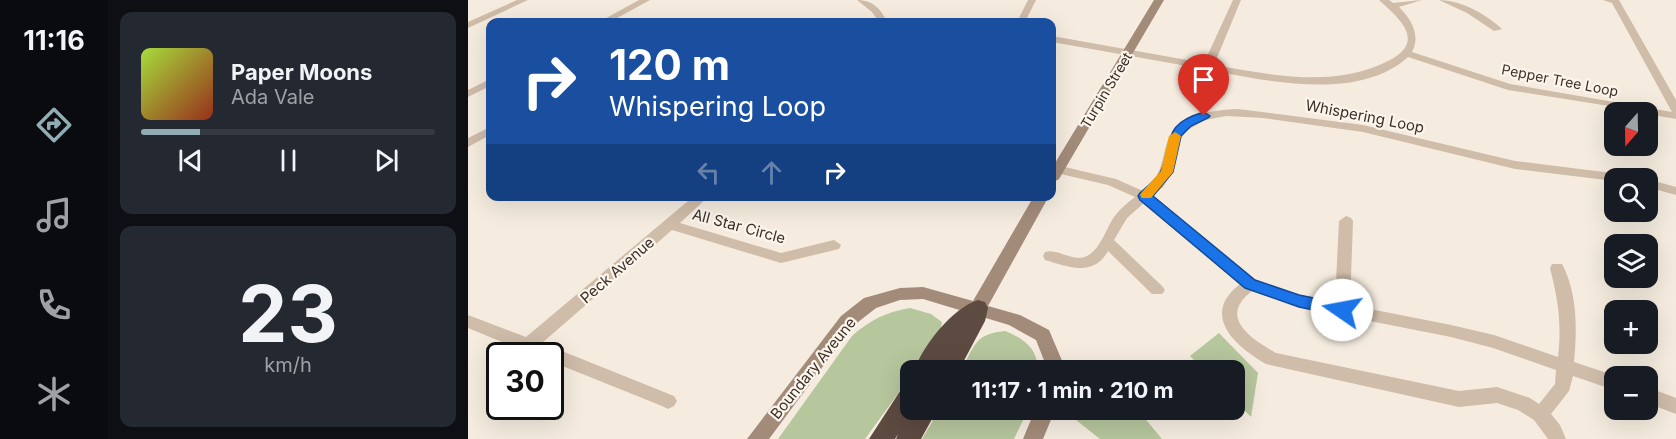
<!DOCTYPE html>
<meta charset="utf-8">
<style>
:root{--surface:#171b24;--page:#242831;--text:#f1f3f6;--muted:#9ea1a6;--line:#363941;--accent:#90adb3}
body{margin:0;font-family:Inter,sans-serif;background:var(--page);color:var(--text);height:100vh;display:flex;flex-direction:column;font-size:22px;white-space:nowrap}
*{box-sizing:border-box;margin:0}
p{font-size:20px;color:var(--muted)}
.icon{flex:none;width:33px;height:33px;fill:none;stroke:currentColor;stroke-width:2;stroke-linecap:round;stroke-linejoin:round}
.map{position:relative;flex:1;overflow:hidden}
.side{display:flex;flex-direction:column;gap:12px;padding:12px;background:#0d0f14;width:360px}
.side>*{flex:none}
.guide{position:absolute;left:18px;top:18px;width:570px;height:183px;border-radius:12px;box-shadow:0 6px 24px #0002;background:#1a4fa0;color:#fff;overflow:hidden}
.needle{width:39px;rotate:200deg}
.buttons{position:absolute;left:1136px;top:102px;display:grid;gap:12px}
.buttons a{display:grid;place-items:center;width:54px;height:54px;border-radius:12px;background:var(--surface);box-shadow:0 6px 24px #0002;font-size:30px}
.speed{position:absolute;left:18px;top:342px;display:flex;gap:12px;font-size:30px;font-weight:700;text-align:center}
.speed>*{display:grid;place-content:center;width:78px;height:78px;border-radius:50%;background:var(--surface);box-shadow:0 6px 24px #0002;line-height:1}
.speed .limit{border:3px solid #111;border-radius:9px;background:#fff;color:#111}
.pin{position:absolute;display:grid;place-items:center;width:51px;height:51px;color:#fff;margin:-62px -26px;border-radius:50% 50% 50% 0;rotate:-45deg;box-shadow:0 0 6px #0007}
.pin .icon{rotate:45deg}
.me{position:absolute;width:66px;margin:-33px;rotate:282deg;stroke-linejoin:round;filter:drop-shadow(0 0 4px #0008)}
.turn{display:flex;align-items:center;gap:21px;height:126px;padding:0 24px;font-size:27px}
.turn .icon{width:78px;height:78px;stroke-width:2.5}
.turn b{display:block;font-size:42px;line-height:51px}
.lanes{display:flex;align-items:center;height:57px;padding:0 24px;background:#0003;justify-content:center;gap:30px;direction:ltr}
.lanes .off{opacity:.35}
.side .widget{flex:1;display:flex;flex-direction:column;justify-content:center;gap:9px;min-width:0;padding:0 21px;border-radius:12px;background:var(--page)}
.side .dial{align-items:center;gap:0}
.dial b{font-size:78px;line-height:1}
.song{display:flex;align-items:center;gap:18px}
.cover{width:72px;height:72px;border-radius:9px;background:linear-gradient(135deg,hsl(80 70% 55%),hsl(10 70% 35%))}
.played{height:6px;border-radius:3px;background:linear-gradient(90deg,var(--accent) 20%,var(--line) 20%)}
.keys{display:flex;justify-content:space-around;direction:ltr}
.trip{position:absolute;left:432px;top:360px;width:345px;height:60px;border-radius:12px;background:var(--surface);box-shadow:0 6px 24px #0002;font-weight:700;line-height:60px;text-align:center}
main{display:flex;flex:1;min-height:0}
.tab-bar{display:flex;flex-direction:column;width:108px;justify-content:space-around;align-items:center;background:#090b0e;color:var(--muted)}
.tab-bar .icon{width:42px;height:42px}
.tab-bar .on{color:var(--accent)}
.tab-bar b{font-size:27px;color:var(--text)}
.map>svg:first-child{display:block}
.green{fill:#b6c69d}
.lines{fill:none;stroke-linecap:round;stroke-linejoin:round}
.street{fill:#cfbca9;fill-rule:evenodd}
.secondary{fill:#a38b7a;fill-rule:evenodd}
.highway{fill:#5d4a40;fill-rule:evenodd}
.route{fill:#1a73e8;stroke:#114b97;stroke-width:1.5}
.slow{fill:#f59e0b}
.labels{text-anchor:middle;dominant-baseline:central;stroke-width:4.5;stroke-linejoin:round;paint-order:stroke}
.far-street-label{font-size:14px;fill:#3b3029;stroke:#fcf5ec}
.street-label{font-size:15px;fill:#3b3029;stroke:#fcf5ec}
</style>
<main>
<nav class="tab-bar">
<b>11:16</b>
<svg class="icon on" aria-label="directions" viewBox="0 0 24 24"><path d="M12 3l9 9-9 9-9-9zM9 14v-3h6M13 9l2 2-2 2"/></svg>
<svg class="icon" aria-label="music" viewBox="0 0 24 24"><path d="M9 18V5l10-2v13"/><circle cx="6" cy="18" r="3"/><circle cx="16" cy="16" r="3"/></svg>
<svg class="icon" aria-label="phone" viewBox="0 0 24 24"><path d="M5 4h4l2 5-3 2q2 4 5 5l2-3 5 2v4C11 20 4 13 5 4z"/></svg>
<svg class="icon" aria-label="climate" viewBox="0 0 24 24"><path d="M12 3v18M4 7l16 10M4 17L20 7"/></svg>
</nav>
<section class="side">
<div class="widget">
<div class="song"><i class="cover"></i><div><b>Paper Moons</b><p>Ada Vale</p></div></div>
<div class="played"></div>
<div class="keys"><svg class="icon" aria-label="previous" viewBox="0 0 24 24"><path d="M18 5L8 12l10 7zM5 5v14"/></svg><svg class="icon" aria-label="pause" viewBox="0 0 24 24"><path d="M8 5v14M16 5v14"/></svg><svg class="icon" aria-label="next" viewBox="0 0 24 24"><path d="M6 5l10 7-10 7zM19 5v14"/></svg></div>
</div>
<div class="widget dial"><b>23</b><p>km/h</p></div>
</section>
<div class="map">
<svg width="1208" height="439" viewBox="0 0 1208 439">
<rect width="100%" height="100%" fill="#f5ecdf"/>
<!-- green -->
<path class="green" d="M 442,308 L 463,314 L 474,322 L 472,333 L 447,370 L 442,370 L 442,377 L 397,439 L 310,439 L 384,336 C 402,320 418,312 442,308 Z
M 537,331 C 555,338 571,349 569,370 L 493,370 C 507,346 506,334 537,331 Z
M 751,333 L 790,373 L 783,417 L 767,401 L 766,370 L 736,370 L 722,356 Z
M 471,410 L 560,410 L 546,439 L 454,439 Z
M 606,410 L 670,410 L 694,439 L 632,439 L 603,416 Z"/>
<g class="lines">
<!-- street -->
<path class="street" d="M 49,0 L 60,0 L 0,28 L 0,22 Z
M 171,0 L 182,0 L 142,22 L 131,22 Z
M 389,0 C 405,0 413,9 419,22 L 411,22 L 404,12 Z
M 560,0 L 568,0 L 557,22 L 549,22 Z
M 765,0 L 773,0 L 746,65 C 805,75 866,89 922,60 C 960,40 928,16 911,0 L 921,0 L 925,3 L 954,0 L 931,7 C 943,19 953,35 944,52 L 1042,84 L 1204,112 L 1144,3 L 1135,0 L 1151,0 L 1208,100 L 1208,119 L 1179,114 L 1179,112 L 1040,90 L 940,57 C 886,106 783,77 719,66 C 674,58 629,50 584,42 L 584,36 L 736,63 Z
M 971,0 C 993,0 1018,14 1034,29 L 1026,31 L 999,13 Z
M 22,79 L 22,86 L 0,97 L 0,90 Z
M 770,109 L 895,125 L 1047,161 L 1160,175 L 1162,178 L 1146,178 L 1146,181 L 1047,169 L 895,132 L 795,118 L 758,116 L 737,120 L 718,131 L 712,140 L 704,173 L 695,187 L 685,196 L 787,280 L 832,295 L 867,302 L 871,221 L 878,216 L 883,218 L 885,221 L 882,305 L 983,325 L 1026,335 L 1090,357 C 1094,325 1090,299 1082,268 L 1084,264 L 1094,264 C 1110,294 1109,330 1106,362 L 1148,376 L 1146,376 L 1146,390 L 1105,376 L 1101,391 L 1083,414 L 1092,425 L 1098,439 L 1080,439 L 1066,420 L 1050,410 L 1029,403 L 991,407 L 798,364 C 767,346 732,315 772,284 L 676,203 L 659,218 L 646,240 L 694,286 L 697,290 L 694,294 L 684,294 L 640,251 C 626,277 600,267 577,260 L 575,256 L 577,252 C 590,248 605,263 619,256 C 632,250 638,229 646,217 C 652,209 659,203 667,197 L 640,185 L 584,172 L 584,164 L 648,179 L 675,191 C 695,174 692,165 699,143 C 708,114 745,110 770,109 ZM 784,291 L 831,307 L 983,337 L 1025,348 L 1088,370 L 1087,384 L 1071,404 L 1062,398 L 1029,387 L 991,391 L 808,353 C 782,338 750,317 784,291 Z
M 22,127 L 22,135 L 0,147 L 0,138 Z
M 1179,179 L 1208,187 L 1208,195 L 1179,187 Z
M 226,196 L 241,196 L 212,223 L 313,253 L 366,240 L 373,245 L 371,249 L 313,263 L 204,230 L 74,343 L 206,396 L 209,401 L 206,406 L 200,409 L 194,406 L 82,361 L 82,356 L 68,356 L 0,328 L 0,315 L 58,337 Z
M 1179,387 L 1208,398 L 1208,414 L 1179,403 Z"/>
<!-- secondary -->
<path class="secondary" d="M 686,0 L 696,0 L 591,179 L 584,183 L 584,168 Z
M 566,196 L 581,196 L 520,306 L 552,315 L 581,330 L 595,363 L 595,370 L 577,370 L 577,363 L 568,340 L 541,325 L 455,299 L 432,300 L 408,308 L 385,326 L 301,439 L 279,439 L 373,316 L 396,298 L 432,288 L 455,287 L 505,301 Z
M 567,410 L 587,410 L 575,439 L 555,439 Z"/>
<!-- highway -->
<path class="highway" d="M 510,300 L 517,302 L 520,308 L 517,321 L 491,370 L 446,370 C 456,345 483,309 510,300 Z
M 442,385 L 442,410 L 469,410 L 453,439 L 428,439 L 430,434 L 427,439 L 401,439 L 434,388 Z"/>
</g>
<!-- route -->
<path class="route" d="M 736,112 L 742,116 L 740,118 L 723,126 L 713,136 L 705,172 L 685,196 L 787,280 L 831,295 L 880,305 L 882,310 L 880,314 L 874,316 L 831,307 L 777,288 L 672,200 L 670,196 L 672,193 C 679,187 687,181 692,173 C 707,144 691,125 736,112 Z"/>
<!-- slow -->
<path class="slow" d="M 707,132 L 713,136 L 705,172 L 683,198 L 674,198 L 672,195 L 674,192 L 693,171 L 701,136 Z"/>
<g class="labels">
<!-- far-street labels -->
<g class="far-street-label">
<text transform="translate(1092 80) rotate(11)">Pepper Tree Loop</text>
<text transform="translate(638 90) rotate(-59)">Turpin Street</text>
</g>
<!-- street labels -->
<g class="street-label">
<text transform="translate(897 116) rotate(11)">Whispering Loop</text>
<text transform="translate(271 226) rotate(15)">All Star Circle</text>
<text transform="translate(149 270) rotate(-41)">Peck Avenue</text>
<text transform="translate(345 368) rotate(-51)">Boundary Aveune</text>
</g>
</g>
</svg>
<div class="buttons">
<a><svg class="needle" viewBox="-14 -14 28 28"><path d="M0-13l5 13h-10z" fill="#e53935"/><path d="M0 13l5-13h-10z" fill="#9ea1a6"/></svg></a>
<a><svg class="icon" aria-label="search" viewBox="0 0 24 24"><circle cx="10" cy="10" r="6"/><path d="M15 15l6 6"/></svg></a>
<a><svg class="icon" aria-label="layers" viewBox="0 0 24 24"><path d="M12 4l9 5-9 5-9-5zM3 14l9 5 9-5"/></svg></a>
<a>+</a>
<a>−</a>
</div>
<div class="speed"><div class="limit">30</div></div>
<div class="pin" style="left:736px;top:116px;background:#d93025"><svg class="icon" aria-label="arrive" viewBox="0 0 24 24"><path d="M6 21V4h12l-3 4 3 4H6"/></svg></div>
<svg class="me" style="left:874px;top:310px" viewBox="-20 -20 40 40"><circle r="19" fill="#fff"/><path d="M0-13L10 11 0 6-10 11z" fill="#1a73e8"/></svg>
<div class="trip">11:17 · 1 min · 210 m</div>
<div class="guide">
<div class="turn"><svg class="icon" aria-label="right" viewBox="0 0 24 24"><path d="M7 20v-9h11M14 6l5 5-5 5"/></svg><div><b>120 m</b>Whispering Loop</div></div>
<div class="lanes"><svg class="icon off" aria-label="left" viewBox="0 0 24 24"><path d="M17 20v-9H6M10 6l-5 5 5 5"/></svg><svg class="icon off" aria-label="ahead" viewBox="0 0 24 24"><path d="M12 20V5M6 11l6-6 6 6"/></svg><svg class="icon" aria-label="right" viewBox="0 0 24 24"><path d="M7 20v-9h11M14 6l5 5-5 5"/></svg></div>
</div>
</div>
</main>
